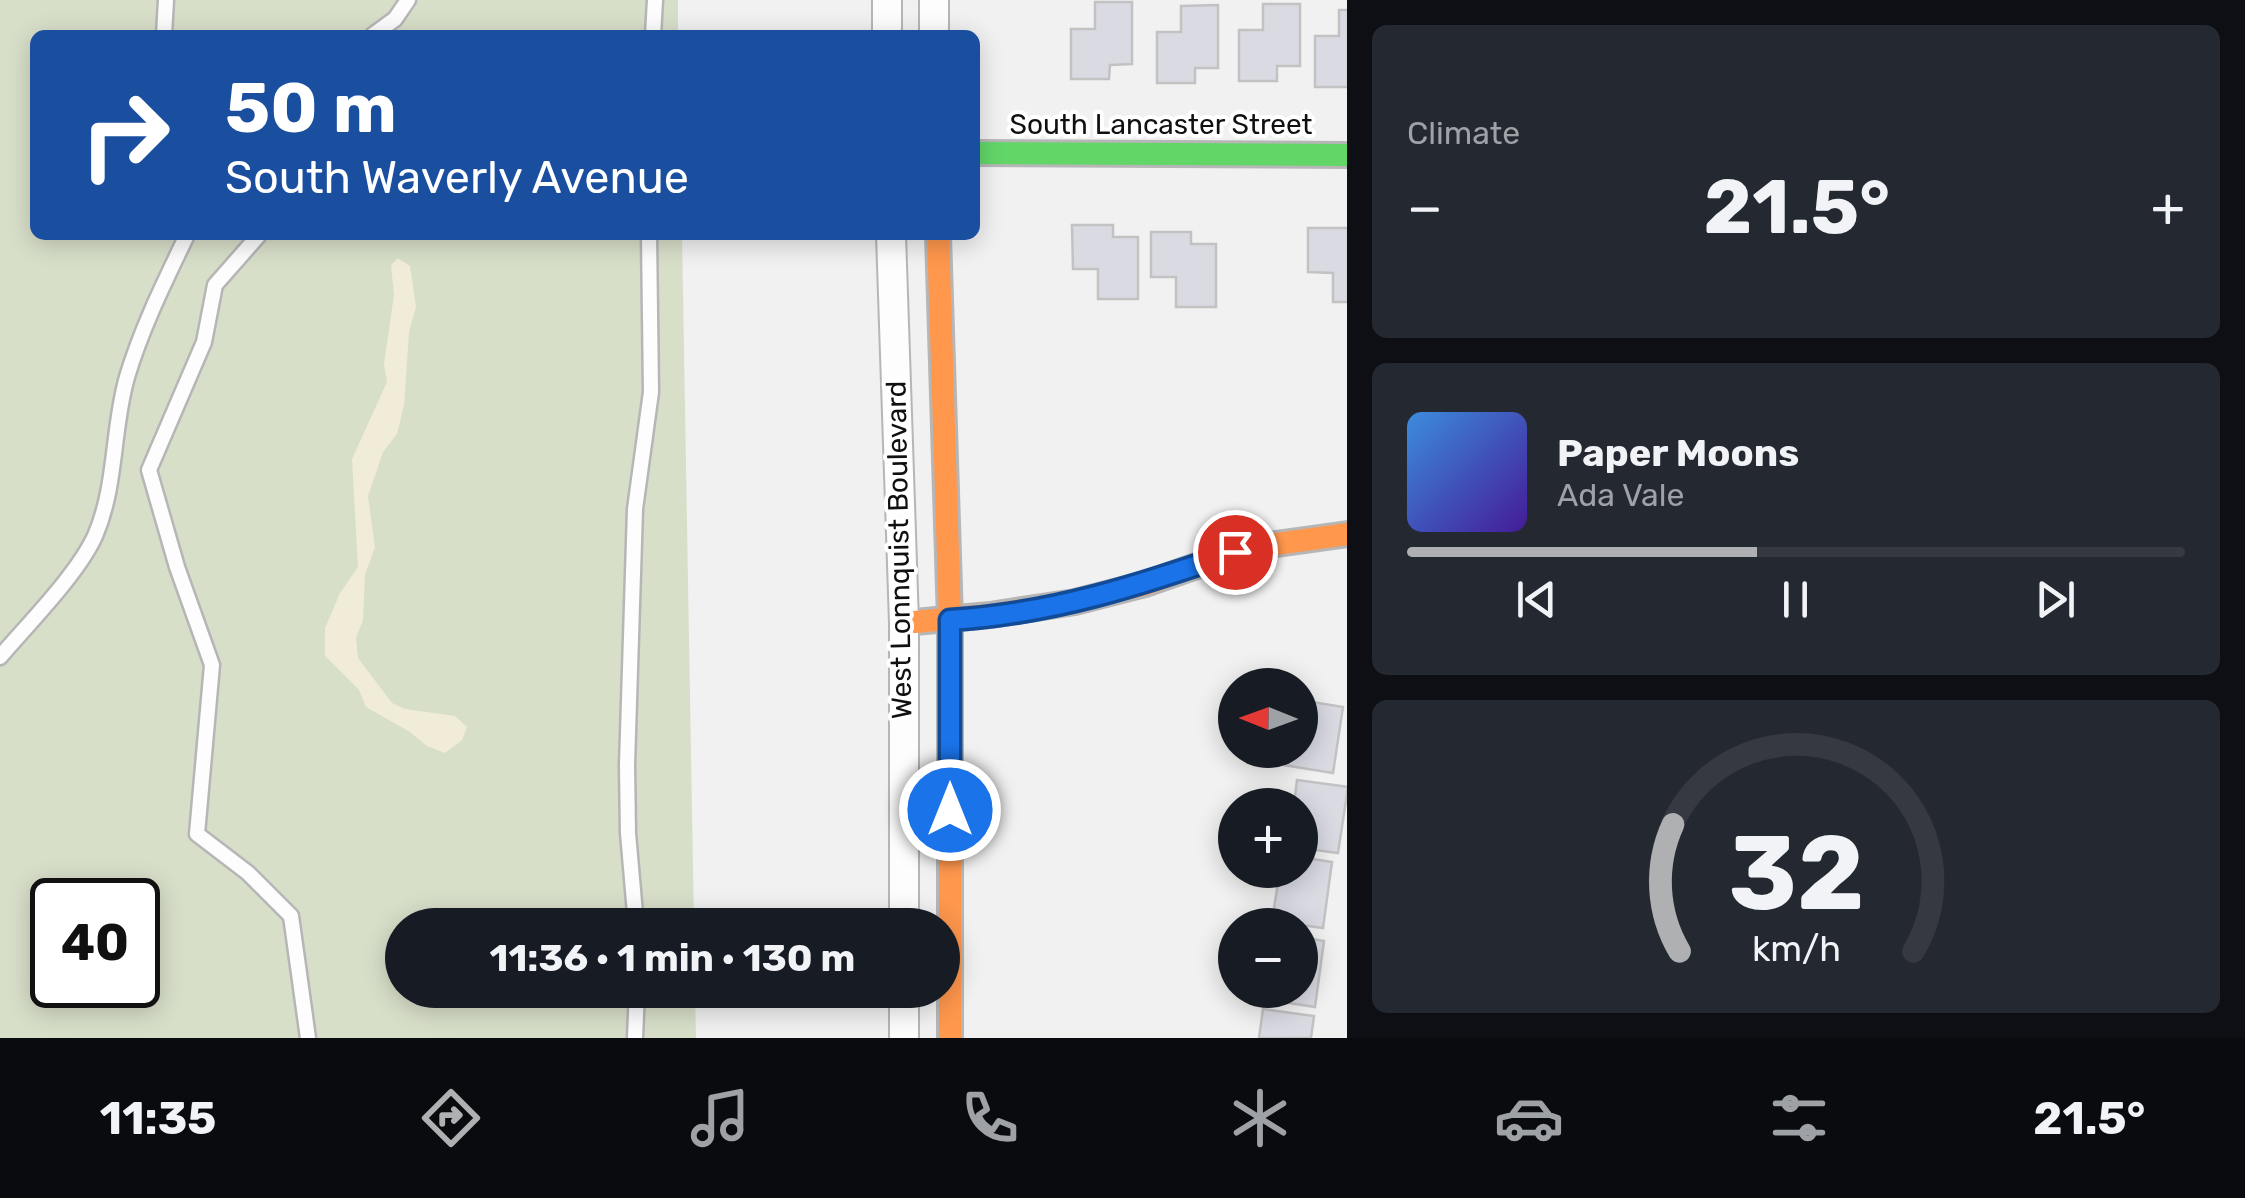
<!DOCTYPE html>
<meta charset="utf-8">
<style>
:root{--surface:#171b24;--page:#242831;--text:#f1f3f6;--muted:#9ea1a6;--line:#363941;--accent:#afb0b2}
body{margin:0;font-family:Rubik,sans-serif;background:var(--page);color:var(--text);height:100vh;display:flex;flex-direction:column;font-size:38px;white-space:nowrap}
*{box-sizing:border-box;margin:0}
p{font-size:32px;color:var(--muted)}
.icon{flex:none;width:55px;height:55px;fill:none;stroke:currentColor;stroke-width:2;stroke-linecap:round;stroke-linejoin:round}
.map{position:relative;flex:1;overflow:hidden}
.sheet{display:flex;flex-direction:column;gap:25px;padding:25px;background:#0d0f14;width:898px}
.sheet>*{flex:none}
.banner{position:absolute;left:30px;top:30px;width:950px;height:210px;border-radius:15px;box-shadow:0 5px 25px #0003;background:#1a4fa0;color:#fff;overflow:hidden}
.needle{width:65px;rotate:271deg}
.controls{position:absolute;left:1218px;top:668px;display:grid;gap:20px}
.controls a{display:grid;place-items:center;width:100px;height:100px;border-radius:50%;background:var(--surface);box-shadow:0 5px 25px #0003;font-size:50px}
.speed{position:absolute;left:30px;top:878px;display:flex;gap:20px;font-size:50px;font-weight:700;text-align:center}
.speed>*{display:grid;place-content:center;width:130px;height:130px;border-radius:50%;background:var(--surface);box-shadow:0 5px 25px #0003;line-height:1}
.speed .limit{border:5px solid #111;border-radius:15px;background:#fff;color:#111}
.pin{position:absolute;display:grid;place-items:center;width:85px;height:85px;color:#fff;margin:-42px;border:5px solid #fff;border-radius:50%;box-shadow:0 2px 10px #0007}
.me{position:absolute;width:110px;margin:-55px;rotate:0deg;stroke-linejoin:round;filter:drop-shadow(0 0 8px #0008)}
.turn{display:flex;align-items:center;gap:35px;height:210px;padding:0 30px;font-size:45px}
.turn .icon{width:130px;height:130px;stroke-width:2.5}
.turn b{display:block;font-size:70px;line-height:85px}
.big{font-size:75px;font-weight:700;line-height:1.1}
.sheet .widget{flex:1;display:flex;flex-direction:column;justify-content:center;gap:15px;min-width:0;padding:0 35px;border-radius:15px;background:var(--page)}
.sheet .dial{align-items:center;gap:0}
.dial svg{height:260px;overflow:visible;fill:none;stroke:var(--line);stroke-width:7;stroke-linecap:round;text-anchor:middle}
.dial text{fill:var(--text);stroke:none}
.song{display:flex;align-items:center;gap:30px}
.cover{width:120px;height:120px;border-radius:15px;background:linear-gradient(135deg,hsl(210 70% 55%),hsl(260 70% 35%))}
.played{height:10px;border-radius:5px;background:linear-gradient(90deg,var(--accent) 45%,var(--line) 45%)}
.keys{display:flex;justify-content:space-around;direction:ltr}
.heat{display:flex;justify-content:space-between;align-items:center;font-size:55px;direction:ltr}
.trip{position:absolute;left:385px;top:908px;width:575px;height:100px;border-radius:50px;background:var(--surface);box-shadow:0 5px 25px #0003;font-weight:700;line-height:100px;text-align:center}
.tabs{display:flex;height:160px;justify-content:space-around;align-items:center;background:#090b0e;color:var(--muted)}
.tabs .icon{width:70px;height:70px}
.tabs .current{color:var(--accent)}
.tabs b{font-size:45px;color:var(--text)}
main{display:flex;flex:1;min-height:0}
.map>svg:first-child{display:block}
.green{fill:#d8dfc9;fill-rule:evenodd}
.sand{fill:#f0ecd7}
.building{fill:#dadae3;stroke:#c2c2c3;stroke-width:2.5}
.lines{fill:none;stroke-linecap:round;stroke-linejoin:round}
.lane-casing{stroke:#b6b6b7;stroke-width:19}
.street-casing{stroke:#b6b6b7;stroke-width:32}
.fast-casing{stroke:#b6b6b7;stroke-width:28}
.slow-casing{stroke:#b6b6b7;stroke-width:28}
.lane{stroke:#fdfdfd;stroke-width:14}
.street{stroke:#fdfdfd;stroke-width:28}
.fast{stroke:#63d668;stroke-width:22}
.slow{stroke:#ff974d;stroke-width:22}
.route-casing{stroke:#114b97;stroke-width:25}
.route{stroke:#1a73e8;stroke-width:18}
.labels{text-anchor:middle;dominant-baseline:central;stroke-width:8;stroke-linejoin:round;paint-order:stroke}
.street-label{font-size:28px;fill:#101011;stroke:#fff}
</style>
<main>
<div class="map">
<svg width="1348" height="1038" viewBox="0 0 1348 1038">
<rect width="100%" height="100%" fill="#f1f1f2"/>
<!-- green -->
<path class="green" d="M 0,0 L 678,0 L 678,35 L 35,35 L 35,235 L 682,235 L 694,925 L 402,925 L 402,990 L 695,990 L 696,1038 L 0,1038 ZM 52,900 L 138,900 L 138,985 L 52,985 Z"/>
<!-- sand -->
<path class="sand" d="M 398,258 L 410,266 L 416,307 L 409,332 L 404,405 L 397,434 L 383,452 L 368,496 L 375,547 L 365,575 L 363,620 L 356,638 L 358,658 L 392,703 L 405,709 L 455,716 L 467,727 L 462,740 L 445,753 L 427,746 L 410,732 L 366,707 L 359,690 L 325,656 L 325,628 L 340,593 L 358,567 L 352,459 L 387,382 L 384,364 L 394,295 L 391,265 Z"/>
<!-- building -->
<path class="building" d="M 1095,2 L 1132,2 L 1132,64 L 1110,65 L 1109,79 L 1071,79 L 1071,29 L 1095,29 Z
M 1263,4 L 1300,4 L 1300,66 L 1277,66 L 1277,81 L 1239,81 L 1239,30 L 1263,30 Z
M 1218,5 L 1218,68 L 1195,68 L 1195,83 L 1157,83 L 1157,32 L 1181,32 L 1181,6 Z
M 1339,10 L 1348,10 L 1348,87 L 1315,87 L 1315,36 L 1339,36 Z
M 1072,225 L 1113,225 L 1113,237 L 1138,237 L 1138,299 L 1098,299 L 1098,269 L 1073,269 Z
M 1308,228 L 1348,228 L 1348,302 L 1333,302 L 1333,273 L 1308,272 Z
M 1151,232 L 1191,232 L 1191,244 L 1216,244 L 1216,307 L 1176,307 L 1176,277 L 1151,277 Z
M 1300,700 L 1343,707 L 1333,773 L 1283,765 L 1285,750 L 1300,750 Z
M 1297,780 L 1348,787 L 1338,853 L 1300,848 L 1300,805 L 1294,805 Z
M 1300,857 L 1332,862 L 1323,928 L 1272,921 L 1280,870 L 1300,870 Z
M 1300,937 L 1324,941 L 1315,1007 L 1264,999 L 1266,990 L 1300,990 Z
M 1263,1009 L 1314,1016 L 1311,1038 L 1259,1038 Z"/>
<g class="lines">
<defs>
<path id="lane" d="M 164,35 L 166,0
M 373,35 L 395,19 L 408,0
M 653,35 L 655,0
M 259,235 L 215,285 L 204,342 L 149,470 L 177,567 L 212,665 L 197,834 L 248,873 L 291,916 L 308,1038
M 0,657 C 28,624 77,575 95,536 C 117,485 112,429 127,377 C 142,327 165,281 187,235
M 636,925 L 628,833 L 627,765 L 635,509 L 651,392 L 649,235
M 635,1038 L 637,990"/>
<path id="street" d="M 887,0 L 887,35
M 934,0 L 934,35
M 891,235 L 904,623 L 904,925
M 904,990 L 904,1038"/>
<path id="fast" d="M 975,153 L 1348,155"/>
<path id="slow" d="M 938,235 L 950,620 L 950,1038
M 904,623 L 990,615 L 1075,602 L 1145,584 L 1248,548 L 1348,534"/>
</defs>
<!-- lane casing -->
<use href="#lane" class="lane-casing"/>
<!-- street casing -->
<use href="#street" class="street-casing"/>
<!-- fast casing -->
<use href="#fast" class="fast-casing"/>
<!-- slow casing -->
<use href="#slow" class="slow-casing"/>
<!-- lane -->
<use href="#lane" class="lane"/>
<!-- street -->
<use href="#street" class="street"/>
<!-- fast -->
<use href="#fast" class="fast"/>
<!-- slow -->
<use href="#slow" class="slow"/>
</g>
<g class="lines">
<defs>
<path id="route" d="M 950,810 L 950,620 C 1051,614 1141,585 1235,552"/>
</defs>
<!-- route casing -->
<use href="#route" class="route-casing"/>
<!-- route -->
<use href="#route" class="route"/>
</g>
<g class="labels">
<!-- street labels -->
<g class="street-label">
<text x="1161" y="124">South Lancaster Street</text>
<text transform="translate(899 550) rotate(-91)">West Lonnquist Boulevard</text>
</g>
</g>
</svg>
<div class="controls">
<a><svg class="needle" viewBox="-14 -14 28 28"><path d="M0-13l5 13h-10z" fill="#e53935"/><path d="M0 13l5-13h-10z" fill="#9ea1a6"/></svg></a>
<a>+</a>
<a>−</a>
</div>
<div class="speed"><div class="limit">40</div></div>
<div class="pin" style="left:1235px;top:552px;background:#d93025"><svg class="icon" aria-label="arrive" viewBox="0 0 24 24"><path d="M6 21V4h12l-3 4 3 4H6"/></svg></div>
<svg class="me" style="left:950px;top:810px" viewBox="-20 -20 40 40"><circle r="17" fill="#1a73e8" stroke="#fff" stroke-width="3"/><path d="M0-11L8 9 0 5-8 9z" fill="#fff"/></svg>
<div class="trip">11:36 · 1 min · 130 m</div>
<div class="banner">
<div class="turn"><svg class="icon" aria-label="right" viewBox="0 0 24 24"><path d="M7 20v-9h11M14 6l5 5-5 5"/></svg><div><b>50 m</b>South Waverly Avenue</div></div>
</div>
</div>
<section class="sheet">
<div class="widget"><p>Climate</p>
<div class="heat"><a>−</a><b class="big">21.5°</b><a>+</a></div>
</div>
<div class="widget">
<div class="song"><i class="cover"></i><div><b>Paper Moons</b><p>Ada Vale</p></div></div>
<div class="played"></div>
<div class="keys"><svg class="icon" aria-label="previous" viewBox="0 0 24 24"><path d="M18 5L8 12l10 7zM5 5v14"/></svg><svg class="icon" aria-label="pause" viewBox="0 0 24 24"><path d="M8 5v14M16 5v14"/></svg><svg class="icon" aria-label="next" viewBox="0 0 24 24"><path d="M6 5l10 7-10 7zM19 5v14"/></svg></div>
</div>
<div class="widget dial"><svg viewBox="0 0 100 80">
<path d="M14 69A42 42 0 1 1 86 69"/>
<path d="M14 69A42 42 0 0 1 12 30" stroke="#afb0b2"/>
<text x="50" y="56" font-size="32" font-weight="700">32</text>
<text x="50" y="72" font-size="11">km/h</text>
</svg></div>
</section>
</main>
<nav class="tabs">
<b>11:35</b>
<svg class="icon current" aria-label="directions" viewBox="0 0 24 24"><path d="M12 3l9 9-9 9-9-9zM9 14v-3h6M13 9l2 2-2 2"/></svg>
<svg class="icon" aria-label="music" viewBox="0 0 24 24"><path d="M9 18V5l10-2v13"/><circle cx="6" cy="18" r="3"/><circle cx="16" cy="16" r="3"/></svg>
<svg class="icon" aria-label="phone" viewBox="0 0 24 24"><path d="M5 4h4l2 5-3 2q2 4 5 5l2-3 5 2v4C11 20 4 13 5 4z"/></svg>
<svg class="icon" aria-label="climate" viewBox="0 0 24 24"><path d="M12 3v18M4 7l16 10M4 17L20 7"/></svg>
<svg class="icon" aria-label="car" viewBox="0 0 24 24"><path d="M5 17H2v-5l4-1 3-4h7l3 4 3 1v5h-3M9 17h6M6 11h13"/><circle cx="7" cy="17" r="2"/><circle cx="17" cy="17" r="2"/></svg>
<svg class="icon" aria-label="filters" viewBox="0 0 24 24"><path d="M4 7h16M4 17h16"/><circle cx="9" cy="7" r="2"/><circle cx="15" cy="17" r="2"/></svg>
<b>21.5°</b>
</nav>
